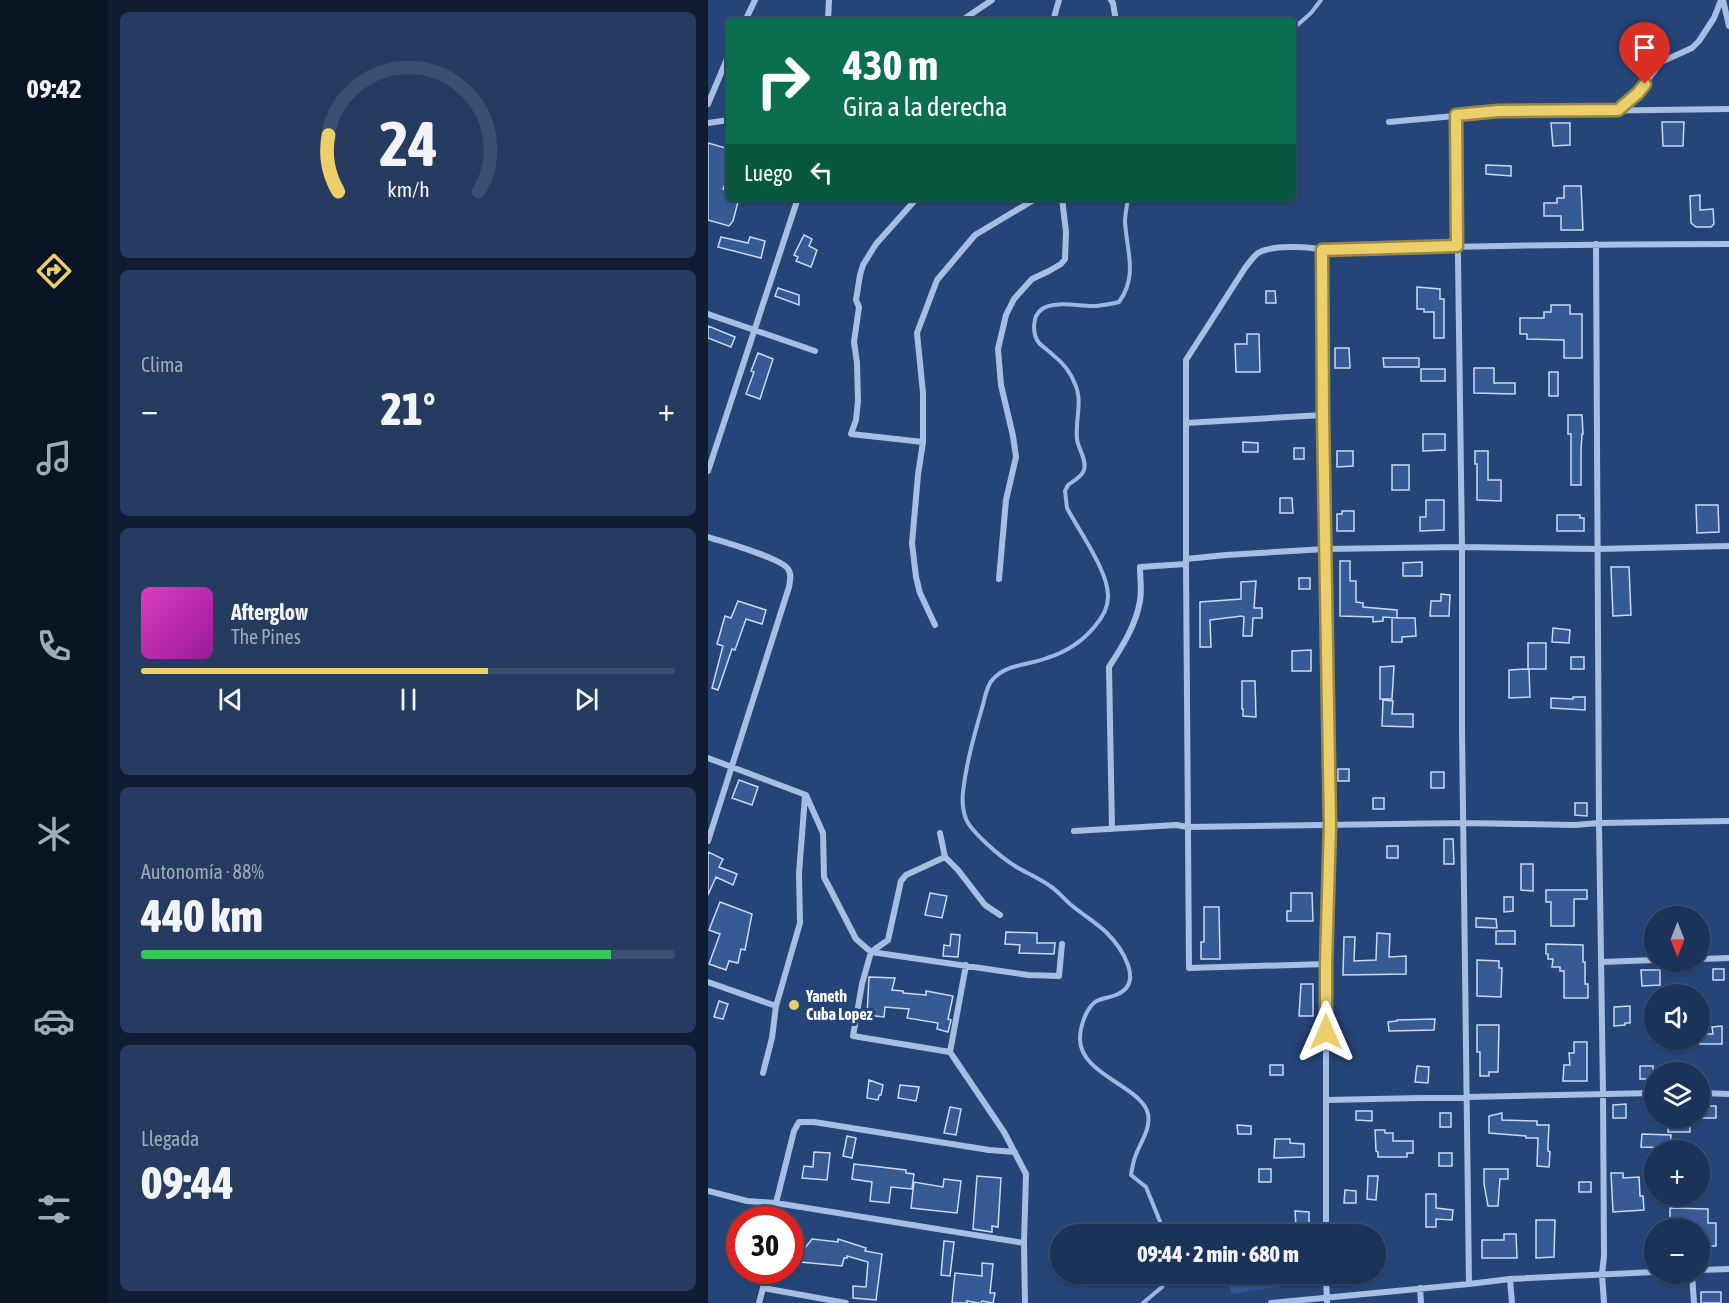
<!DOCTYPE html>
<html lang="es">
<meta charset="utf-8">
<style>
:root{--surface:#1c3359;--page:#253b5f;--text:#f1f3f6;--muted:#a0aaba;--line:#3a4e6f;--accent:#eccf6b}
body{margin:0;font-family:"Asap Condensed",sans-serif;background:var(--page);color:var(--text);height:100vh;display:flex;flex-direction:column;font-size:22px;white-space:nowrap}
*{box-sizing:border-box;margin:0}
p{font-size:20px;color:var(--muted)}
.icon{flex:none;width:33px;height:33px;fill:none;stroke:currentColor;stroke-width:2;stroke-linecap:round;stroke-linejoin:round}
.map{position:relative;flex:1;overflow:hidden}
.side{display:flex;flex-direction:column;gap:12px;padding:12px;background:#0f1c31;width:600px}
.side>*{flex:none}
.guide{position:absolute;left:18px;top:18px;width:570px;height:183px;border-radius:6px;box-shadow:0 2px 4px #0004,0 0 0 2px var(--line);background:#0b6e4f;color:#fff;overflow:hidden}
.needle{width:39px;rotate:180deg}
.buttons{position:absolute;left:936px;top:906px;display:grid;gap:12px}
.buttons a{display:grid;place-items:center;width:66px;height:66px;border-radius:50%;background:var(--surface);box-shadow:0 2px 4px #0004,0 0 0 2px var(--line);font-size:30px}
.speed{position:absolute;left:18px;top:1206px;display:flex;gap:12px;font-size:30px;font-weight:700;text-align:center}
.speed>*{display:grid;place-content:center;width:78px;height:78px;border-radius:50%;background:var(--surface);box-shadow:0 2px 4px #0004,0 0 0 2px var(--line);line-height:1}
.speed .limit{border:9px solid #d22;background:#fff;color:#111}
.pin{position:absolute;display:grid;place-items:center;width:51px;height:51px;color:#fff;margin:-62px -26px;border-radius:50% 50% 50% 0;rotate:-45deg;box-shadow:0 0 6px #0007}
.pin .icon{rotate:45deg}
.me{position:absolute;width:66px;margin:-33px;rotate:0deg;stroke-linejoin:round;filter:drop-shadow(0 0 4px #0008)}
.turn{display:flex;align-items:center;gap:21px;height:126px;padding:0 18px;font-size:27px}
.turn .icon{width:78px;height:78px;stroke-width:2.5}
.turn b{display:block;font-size:42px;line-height:51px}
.then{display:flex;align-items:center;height:57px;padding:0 18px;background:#0003;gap:12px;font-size:22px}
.big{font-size:45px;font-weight:800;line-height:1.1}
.side .widget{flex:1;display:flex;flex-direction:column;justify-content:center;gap:9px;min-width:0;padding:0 21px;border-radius:9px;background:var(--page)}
.side .dial{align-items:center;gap:0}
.dial svg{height:156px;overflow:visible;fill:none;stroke:var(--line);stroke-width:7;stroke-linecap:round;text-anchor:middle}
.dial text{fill:var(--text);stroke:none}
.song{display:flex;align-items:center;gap:18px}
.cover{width:72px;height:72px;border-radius:9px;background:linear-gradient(135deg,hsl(310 70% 55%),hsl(300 70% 35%))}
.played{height:6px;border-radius:3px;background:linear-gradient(90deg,var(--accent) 65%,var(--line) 65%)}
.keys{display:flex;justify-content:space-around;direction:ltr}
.heat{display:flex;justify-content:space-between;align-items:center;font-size:33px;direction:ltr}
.charge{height:9px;border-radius:4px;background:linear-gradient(90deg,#34c759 88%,var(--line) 0)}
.trip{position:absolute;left:342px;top:1224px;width:336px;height:60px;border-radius:30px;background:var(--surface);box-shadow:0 2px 4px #0004,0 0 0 2px var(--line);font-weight:800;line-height:60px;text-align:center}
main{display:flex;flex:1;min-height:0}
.tab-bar{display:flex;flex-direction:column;width:108px;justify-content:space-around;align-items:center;background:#0b1424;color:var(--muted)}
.tab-bar .icon{width:42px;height:42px}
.tab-bar .current{color:var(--accent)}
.tab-bar b{font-size:27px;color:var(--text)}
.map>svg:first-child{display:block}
.green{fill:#30558f}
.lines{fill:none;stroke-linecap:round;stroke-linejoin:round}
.stream{stroke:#9bb8e3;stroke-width:4}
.building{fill:#355a94;stroke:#c9d9f2;stroke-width:1.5}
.street{stroke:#a7bee3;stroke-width:6}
.route-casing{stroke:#998746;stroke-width:15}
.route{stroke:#eccf6b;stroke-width:10}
.poi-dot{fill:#eccf6b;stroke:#254477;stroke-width:2}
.labels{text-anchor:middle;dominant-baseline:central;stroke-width:6;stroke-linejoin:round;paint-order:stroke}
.poi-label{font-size:16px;font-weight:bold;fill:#fff;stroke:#254477;text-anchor:start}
</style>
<main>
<nav class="tab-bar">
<b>09:42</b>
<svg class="icon current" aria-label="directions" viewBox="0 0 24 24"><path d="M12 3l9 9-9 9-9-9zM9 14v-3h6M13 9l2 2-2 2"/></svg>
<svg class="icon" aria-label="music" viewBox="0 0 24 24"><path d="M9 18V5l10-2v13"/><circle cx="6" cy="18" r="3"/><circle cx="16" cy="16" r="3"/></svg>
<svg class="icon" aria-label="phone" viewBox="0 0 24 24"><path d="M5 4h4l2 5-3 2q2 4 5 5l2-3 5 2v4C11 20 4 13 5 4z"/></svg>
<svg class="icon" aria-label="climate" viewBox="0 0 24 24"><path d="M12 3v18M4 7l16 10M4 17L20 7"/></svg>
<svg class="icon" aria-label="car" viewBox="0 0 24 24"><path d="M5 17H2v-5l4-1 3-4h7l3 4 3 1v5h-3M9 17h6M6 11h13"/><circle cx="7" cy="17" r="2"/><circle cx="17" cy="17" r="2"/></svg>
<svg class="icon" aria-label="filters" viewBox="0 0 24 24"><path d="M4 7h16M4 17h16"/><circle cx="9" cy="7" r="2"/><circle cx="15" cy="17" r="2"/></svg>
</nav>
<section class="side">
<div class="widget dial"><svg viewBox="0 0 100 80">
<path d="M14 69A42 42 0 1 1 86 69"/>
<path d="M14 69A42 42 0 0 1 9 40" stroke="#eccf6b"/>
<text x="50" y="56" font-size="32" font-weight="700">24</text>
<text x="50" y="72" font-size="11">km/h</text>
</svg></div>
<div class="widget"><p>Clima</p>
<div class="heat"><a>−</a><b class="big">21°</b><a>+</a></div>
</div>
<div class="widget">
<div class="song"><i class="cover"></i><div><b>Afterglow</b><p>The Pines</p></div></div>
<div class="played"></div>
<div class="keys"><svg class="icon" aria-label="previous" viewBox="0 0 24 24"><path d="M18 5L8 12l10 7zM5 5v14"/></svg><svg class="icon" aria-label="pause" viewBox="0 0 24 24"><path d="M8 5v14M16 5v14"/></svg><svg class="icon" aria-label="next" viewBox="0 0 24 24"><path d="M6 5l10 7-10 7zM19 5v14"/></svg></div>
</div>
<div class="widget"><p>Autonomía · 88%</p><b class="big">440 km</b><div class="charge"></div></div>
<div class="widget"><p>Llegada</p><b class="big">09:44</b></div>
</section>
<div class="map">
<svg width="1021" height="1303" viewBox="0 0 1021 1303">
<rect width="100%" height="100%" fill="#254477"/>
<!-- green -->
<path class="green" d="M 520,1274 L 579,1274 L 579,1285 L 523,1294 Z"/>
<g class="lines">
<!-- stream -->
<path class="stream" d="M 585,29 L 603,13 L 613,0
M 420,198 C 419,206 417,214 417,222 C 419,252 430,276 411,302 C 404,304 396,305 388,306 C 373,307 347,300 334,309 C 324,316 324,334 331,343 C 335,347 341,351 345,355 C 354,362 363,373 367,384 C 375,401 367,420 369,439 C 370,449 379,459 376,470 C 374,477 365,481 360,485 L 357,491 L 359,508 C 371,531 401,572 400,597 C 400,608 394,618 387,626 C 375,641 358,652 339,658 C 321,665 299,664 285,679 C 278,686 277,699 274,708 C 266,736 258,764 255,792 C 254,801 255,811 258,819 C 264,833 294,858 307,866 C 318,873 331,878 342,886 C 350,891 356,899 362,904 C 374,914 387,922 398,932 C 413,947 438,983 408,995 C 401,998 392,998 387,1002 C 377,1010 372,1028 372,1039 C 372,1075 434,1086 440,1114 C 443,1129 432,1143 427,1157 C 425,1163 424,1169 423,1175 L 438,1187 L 453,1224 L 455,1234
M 435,1303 L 454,1287 L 461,1274"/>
</g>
<!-- building -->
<path class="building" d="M 954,122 L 976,122 L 975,146 L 955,146 Z
M 843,123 L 862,123 L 862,145 L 845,146 Z
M 0,143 L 21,149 L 21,175 L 15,189 L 21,192 L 21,198 L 31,198 L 25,221 L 21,226 L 0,220 Z
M 778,165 L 803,166 L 803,176 L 778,174 Z
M 856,186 L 873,186 L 875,230 L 853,230 L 853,216 L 836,216 L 836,203 L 849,203 L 849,198 L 856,198 Z
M 992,195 L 992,210 L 1005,209 L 1006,224 L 1003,227 L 988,227 L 983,223 L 982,196 Z
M 96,235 L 104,239 L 101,246 L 109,250 L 103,267 L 88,261 L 90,257 L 86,255 Z
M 13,237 L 40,243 L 42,237 L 57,241 L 53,258 L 10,247 Z
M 709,287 L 732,289 L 732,299 L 736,299 L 736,338 L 726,338 L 726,312 L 716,312 L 716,309 L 709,309 Z
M 70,288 L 91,295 L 91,305 L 67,296 Z
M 558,291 L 567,291 L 568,303 L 558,303 Z
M 843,305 L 862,305 L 862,314 L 874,314 L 874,358 L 856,358 L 856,340 L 819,339 L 819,334 L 812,334 L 812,318 L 836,318 L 836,312 L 843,312 Z
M 0,326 L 27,337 L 23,347 L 0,338 Z
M 539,334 L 551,334 L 552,372 L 528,372 L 527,344 L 539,344 Z
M 627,348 L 641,348 L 642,368 L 627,368 Z
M 50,353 L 65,359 L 52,399 L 38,394 L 46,372 L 43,371 Z
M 675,358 L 711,358 L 711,367 L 676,367 Z
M 766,368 L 786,368 L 786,383 L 807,383 L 807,394 L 766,393 Z
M 713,369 L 737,369 L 737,381 L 713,381 Z
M 841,372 L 850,372 L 850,396 L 841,396 Z
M 860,415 L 874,415 L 875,434 L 874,434 L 873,450 L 873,485 L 863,485 L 863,434 L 860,434 Z
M 715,434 L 737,434 L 737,450 L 715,451 Z
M 535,442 L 550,443 L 550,452 L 535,452 Z
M 586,448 L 596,448 L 596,459 L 586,459 Z
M 629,451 L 645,451 L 645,466 L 629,467 Z
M 767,451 L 780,451 L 780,480 L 793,480 L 793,501 L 769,500 L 769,464 L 767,464 Z
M 684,465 L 701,465 L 701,490 L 684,490 Z
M 572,498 L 584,498 L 585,513 L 572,513 Z
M 718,500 L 736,500 L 736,530 L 712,531 L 712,517 L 718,517 Z
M 988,505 L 1010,505 L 1011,532 L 989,533 Z
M 634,511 L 646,511 L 646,531 L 629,531 L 629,514 L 634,514 Z
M 849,515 L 872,515 L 872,518 L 876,518 L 876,531 L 849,531 Z
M 632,561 L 642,561 L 642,581 L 648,581 L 648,602 L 655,603 L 655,607 L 689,610 L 689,618 L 675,617 L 675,621 L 665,622 L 665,617 L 632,616 Z
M 714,562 L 714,576 L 695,576 L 695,563 Z
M 903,567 L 921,567 L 923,615 L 905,616 Z
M 591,578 L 602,578 L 602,589 L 591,589 Z
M 548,581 L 546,608 L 554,608 L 554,618 L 545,618 L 544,636 L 535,636 L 536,617 L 534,616 L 502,620 L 503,647 L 492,647 L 492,602 L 533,599 L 533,582 Z
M 733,594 L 742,595 L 741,616 L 722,616 L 723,601 L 733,601 Z
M 30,601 L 58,610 L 54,624 L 38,619 L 27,650 L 24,649 L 10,690 L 4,688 L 15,646 L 9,644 L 17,616 L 23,618 Z
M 684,618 L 707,618 L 708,636 L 694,637 L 694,642 L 684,642 Z
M 845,628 L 862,630 L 861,643 L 844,642 Z
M 820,643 L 838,643 L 838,669 L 821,669 L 822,697 L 801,698 L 801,670 L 820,669 Z
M 603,650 L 603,671 L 584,671 L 584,651 Z
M 863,657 L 876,657 L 876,669 L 863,669 Z
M 686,666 L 684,699 L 672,699 L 672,667 Z
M 534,681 L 547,681 L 548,717 L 535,716 L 535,709 L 534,709 Z
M 865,697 L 877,697 L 877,710 L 843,708 L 843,698 L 865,699 Z
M 675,700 L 685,701 L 684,714 L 705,714 L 705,727 L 674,726 Z
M 630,769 L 641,769 L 641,781 L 630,781 Z
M 723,772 L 736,772 L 736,788 L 723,788 Z
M 31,780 L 50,787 L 44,805 L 24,798 Z
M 665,798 L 676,798 L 676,809 L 665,809 Z
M 867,803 L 879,803 L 879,816 L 867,815 Z
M 736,839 L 745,839 L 746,864 L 736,864 Z
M 679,846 L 690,846 L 690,858 L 679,858 Z
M 0,852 L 15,859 L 11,867 L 29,874 L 25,885 L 8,877 L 0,895 Z
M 813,864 L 825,864 L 825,891 L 813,890 Z
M 838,890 L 879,890 L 879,899 L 866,899 L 866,926 L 843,926 L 843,902 L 838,902 Z
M 222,893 L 239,896 L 234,918 L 217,915 Z
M 583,893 L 604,893 L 605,921 L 579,921 L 579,911 L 583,911 Z
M 796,897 L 805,897 L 805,911 L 796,912 Z
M 12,902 L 44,914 L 37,950 L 33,949 L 30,963 L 21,961 L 18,970 L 1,964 L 12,934 L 1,930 Z
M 496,907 L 511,907 L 512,959 L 493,959 L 493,942 L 496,942 Z
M 768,918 L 788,919 L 789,928 L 768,927 Z
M 788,931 L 807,931 L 807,944 L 788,944 Z
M 298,932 L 329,933 L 329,943 L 347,943 L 346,954 L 311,953 L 312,945 L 297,944 Z
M 669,933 L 682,934 L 681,957 L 698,956 L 698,974 L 635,975 L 636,937 L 647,937 L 646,961 L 668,960 Z
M 243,934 L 252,935 L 250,957 L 235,956 L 236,945 L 242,946 Z
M 838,944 L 875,945 L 875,962 L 877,962 L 877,984 L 880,984 L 880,998 L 856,998 L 856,971 L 852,971 L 852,967 L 844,967 L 845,959 L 840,959 L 840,954 L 838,954 Z
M 769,960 L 791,961 L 791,968 L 794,968 L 793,997 L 769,996 Z
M 1005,969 L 1016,969 L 1016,980 L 1005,980 Z
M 933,970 L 952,970 L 952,985 L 934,986 Z
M 161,977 L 187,978 L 184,990 L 195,991 L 195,993 L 218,995 L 218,991 L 245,996 L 240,1019 L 243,1020 L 240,1032 L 229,1029 L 230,1023 L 199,1018 L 201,1009 L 177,1007 L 176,1017 L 159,1015 Z
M 593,984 L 605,984 L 605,1016 L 591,1016 Z
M 11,1001 L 20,1004 L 15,1019 L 6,1017 Z
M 922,1006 L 922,1023 L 917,1023 L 917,1025 L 906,1026 L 906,1007 Z
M 727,1019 L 726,1030 L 681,1031 L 680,1022 L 689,1021 L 689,1020 Z
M 769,1025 L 791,1025 L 790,1072 L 781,1072 L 781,1076 L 772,1076 L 772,1052 L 769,1052 Z
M 1014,1026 L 1014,1044 L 992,1044 L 992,1034 L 1005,1034 L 1004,1027 Z
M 866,1042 L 879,1042 L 879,1081 L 855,1081 L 856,1065 L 862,1065 L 861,1053 L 866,1053 Z
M 562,1065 L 575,1065 L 575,1075 L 562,1075 Z
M 709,1066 L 721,1067 L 720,1083 L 707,1082 Z
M 932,1066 L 945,1066 L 946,1079 L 932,1079 Z
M 161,1080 L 175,1085 L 173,1095 L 171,1095 L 170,1100 L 159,1098 Z
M 192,1085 L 211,1087 L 208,1101 L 190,1098 Z
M 918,1104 L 918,1118 L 905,1118 L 905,1105 Z
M 992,1106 L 1008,1106 L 1008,1118 L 992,1118 Z
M 242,1107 L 253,1109 L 248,1135 L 236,1133 Z
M 648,1111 L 664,1111 L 664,1121 L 648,1120 Z
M 732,1113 L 743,1113 L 743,1127 L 732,1127 Z
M 794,1113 L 794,1120 L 829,1121 L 829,1125 L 841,1125 L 840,1145 L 840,1151 L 842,1152 L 841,1167 L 829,1166 L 830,1138 L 818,1138 L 818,1136 L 781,1133 L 781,1116 Z
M 960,1118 L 982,1118 L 982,1132 L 960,1132 Z
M 529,1125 L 543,1126 L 543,1134 L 530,1134 Z
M 667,1130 L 677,1130 L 677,1133 L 685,1133 L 685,1141 L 705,1141 L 705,1153 L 699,1153 L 699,1157 L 670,1157 L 670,1152 L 668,1151 Z
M 934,1134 L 963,1135 L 962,1148 L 933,1147 Z
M 139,1136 L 148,1138 L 144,1158 L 135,1156 Z
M 567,1139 L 582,1139 L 582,1143 L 596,1144 L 596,1157 L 566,1158 Z
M 106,1152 L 122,1153 L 119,1180 L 94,1178 L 96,1166 L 105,1167 Z
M 731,1153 L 744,1153 L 744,1166 L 731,1166 Z
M 146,1164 L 198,1170 L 198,1173 L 206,1174 L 204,1189 L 183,1187 L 181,1203 L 162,1201 L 164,1182 L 144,1179 Z
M 551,1169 L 563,1169 L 563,1182 L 551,1182 Z
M 776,1169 L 800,1169 L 800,1179 L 792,1179 L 790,1206 L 780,1206 L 776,1184 Z
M 903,1173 L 915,1173 L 915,1178 L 931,1177 L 932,1196 L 935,1196 L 936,1210 L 905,1212 Z
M 269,1176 L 293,1178 L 290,1227 L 284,1226 L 284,1232 L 265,1229 Z
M 660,1176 L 670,1176 L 668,1200 L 659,1199 Z
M 236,1179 L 253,1181 L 249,1213 L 203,1208 L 206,1182 L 235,1187 Z
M 871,1182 L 883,1182 L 883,1192 L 871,1192 Z
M 637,1190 L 648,1191 L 648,1203 L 636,1203 Z
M 718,1194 L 728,1194 L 728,1208 L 745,1210 L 744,1220 L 728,1219 L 728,1227 L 718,1227 Z
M 962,1208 L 1000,1209 L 1000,1223 L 1008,1223 L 1008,1246 L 992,1246 L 992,1228 L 980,1228 L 980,1224 L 962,1224 Z
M 587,1211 L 601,1212 L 601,1226 L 588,1226 Z
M 828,1220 L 847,1220 L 846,1257 L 828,1258 Z
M 796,1234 L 808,1234 L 809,1258 L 774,1258 L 774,1240 L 796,1240 Z
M 104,1239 L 130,1242 L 130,1239 L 158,1248 L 157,1251 L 174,1254 L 168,1300 L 145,1298 L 145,1286 L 158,1287 L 160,1262 L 139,1256 L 139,1258 L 136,1258 L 134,1266 L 82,1261 L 82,1245 L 97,1248 Z
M 236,1241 L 246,1242 L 242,1276 L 233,1275 Z
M 274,1263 L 285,1264 L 282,1293 L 287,1293 L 285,1303 L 274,1301 L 273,1303 L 270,1303 L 259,1301 L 259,1303 L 244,1303 L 247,1273 L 274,1276 Z
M 993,1292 L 1013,1292 L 1013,1303 L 993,1303 Z"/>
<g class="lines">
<!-- street -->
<path class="street" d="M 403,0 L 405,3 L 408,21
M 1015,0 L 1021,26
M 37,21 L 47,0
M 120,21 L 121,0
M 253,21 L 284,0
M 345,21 L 351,0
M 0,104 L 21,54
M 910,110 L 930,93 L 953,62 L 984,48 L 991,41 L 1006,18 L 1013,0
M 748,115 L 754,547 L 754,731 L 761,1284
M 681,122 L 790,112 L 1021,109
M 0,123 L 21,120
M 209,198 L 168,244 L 155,265 L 152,275 L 148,300 L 151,307 L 146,342 L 149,363 L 150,401 L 148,420 L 143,434 L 215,442
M 888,244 L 891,823 L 895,1093 L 896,1256 L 894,1274 L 896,1303
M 614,250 L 615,415 L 622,825 L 618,964 L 618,1234
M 0,314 L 107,351
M 478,423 L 615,415
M 0,471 L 90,198
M 0,537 C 15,542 73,558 80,569 C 84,574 82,581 81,587 L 0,841
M 478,559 L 518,555 L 617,549 L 754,547 L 889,549 L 1021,546
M 291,579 L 298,500 L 308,457 L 305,436 L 293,385 L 290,349 L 298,315 L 306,299 L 324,279 L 341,271 L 353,264 L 357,259 L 358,232 L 354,198
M 227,625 L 212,593 L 208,577 L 204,543 L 210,475 L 215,442 L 215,393 L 209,333 L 229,280 L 267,235 L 329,198
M 0,758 L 98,795 L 115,833 L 116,877 L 148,939 L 163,952 L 320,975 L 351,976 L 354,944
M 404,829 L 401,667 C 414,647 428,625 432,601 C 434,590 432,578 432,567 L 478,564
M 366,831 L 468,825 L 480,827 L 755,823 L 867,825 L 891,823 L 1021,821
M 232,833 L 237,857 L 250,870 L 277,905 L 292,915
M 237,857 L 198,875 L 193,881 L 180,940 L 163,952 L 154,984 L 145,1036 L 242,1052 L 296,1132 L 318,1174 L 316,1243 L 317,1303
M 992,959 L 1021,958
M 894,962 L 946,960
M 618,964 L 481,968 L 478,564 L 478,360 L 537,268 C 541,263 545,257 550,253 C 563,245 600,246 614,250 C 750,246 885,244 1021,244
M 0,982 L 68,1006
M 242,1052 L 258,965
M 55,1073 L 64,1038 L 68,1006 L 92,923 L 91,873 L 97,796
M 992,1093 L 1021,1094
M 619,1100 L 946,1093
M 0,1191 L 39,1201 L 68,1203 L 316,1243
M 66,1220 L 68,1203 L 86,1131 L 91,1122 L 106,1122 L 281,1150 L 307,1152
M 992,1270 L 1021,1269
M 618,1274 L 619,1303
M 984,1274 L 986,1303
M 802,1279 L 804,1303
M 55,1288 L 138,1303
M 712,1288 L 713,1303
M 51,1303 L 55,1288 L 58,1270
M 563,1303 L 761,1284 L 802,1279 L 946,1272"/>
</g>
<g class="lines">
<defs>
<path id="route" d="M 618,1032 L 618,964 L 622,825 L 615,415 L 614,250 L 749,246 L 748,115 L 790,111 L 910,110 L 930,93 L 937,84"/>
</defs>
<!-- route casing -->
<use href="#route" class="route-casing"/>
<!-- route -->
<use href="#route" class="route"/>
</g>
<!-- markers -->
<circle class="poi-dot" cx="86" cy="1005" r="6"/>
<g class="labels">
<!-- poi labels -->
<g class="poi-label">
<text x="98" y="996">Yaneth<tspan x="98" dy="18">Cuba Lopez</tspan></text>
</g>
</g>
</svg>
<div class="buttons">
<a><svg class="needle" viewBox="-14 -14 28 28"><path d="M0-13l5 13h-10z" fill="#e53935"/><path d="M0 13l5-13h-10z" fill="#a0aaba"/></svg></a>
<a><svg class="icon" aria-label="sound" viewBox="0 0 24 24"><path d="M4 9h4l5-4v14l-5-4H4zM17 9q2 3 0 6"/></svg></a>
<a><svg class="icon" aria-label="layers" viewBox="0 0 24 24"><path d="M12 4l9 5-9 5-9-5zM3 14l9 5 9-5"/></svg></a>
<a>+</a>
<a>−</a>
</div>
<div class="speed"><div class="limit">30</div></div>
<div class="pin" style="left:937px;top:84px;background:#d93025"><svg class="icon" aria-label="arrive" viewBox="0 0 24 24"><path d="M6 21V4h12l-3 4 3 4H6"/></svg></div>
<svg class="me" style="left:618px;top:1032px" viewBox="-20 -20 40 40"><path d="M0-17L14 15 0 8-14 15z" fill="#eccf6b" stroke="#fff" stroke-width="4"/></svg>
<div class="trip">09:44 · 2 min · 680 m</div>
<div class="guide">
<div class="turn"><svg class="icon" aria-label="right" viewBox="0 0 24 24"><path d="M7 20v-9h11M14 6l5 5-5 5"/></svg><div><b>430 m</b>Gira a la derecha</div></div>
<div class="then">Luego<svg class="icon" aria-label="left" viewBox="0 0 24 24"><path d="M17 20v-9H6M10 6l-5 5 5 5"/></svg></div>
</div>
</div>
</main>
